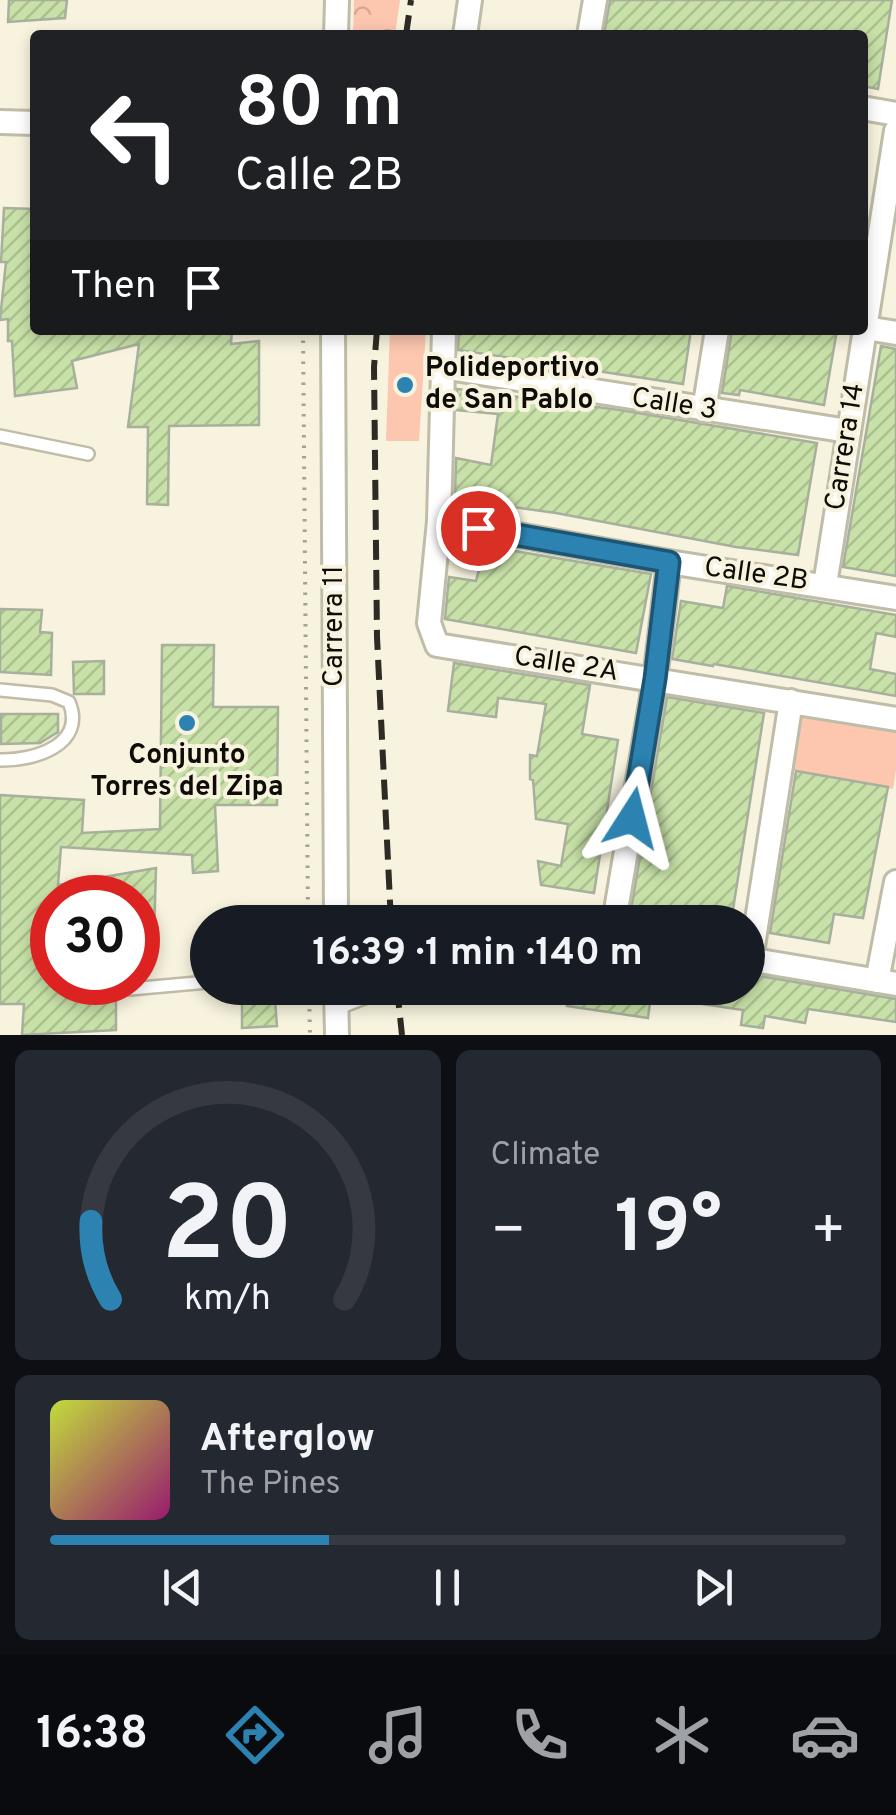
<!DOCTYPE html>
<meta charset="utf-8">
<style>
:root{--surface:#171b24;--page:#242831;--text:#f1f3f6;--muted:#9ea1a6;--line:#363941;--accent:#2c83b2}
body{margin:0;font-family:Overpass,sans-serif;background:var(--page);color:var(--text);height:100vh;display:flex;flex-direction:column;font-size:38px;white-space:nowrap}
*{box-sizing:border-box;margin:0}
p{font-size:32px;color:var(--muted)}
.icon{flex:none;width:55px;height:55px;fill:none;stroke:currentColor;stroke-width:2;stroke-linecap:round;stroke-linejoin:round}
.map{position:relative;height:1035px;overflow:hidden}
.panel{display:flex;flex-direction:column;gap:15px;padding:15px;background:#0d0f14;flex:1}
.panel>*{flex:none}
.top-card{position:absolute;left:30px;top:30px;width:838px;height:305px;border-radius:10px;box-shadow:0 5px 15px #0003;background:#202124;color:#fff;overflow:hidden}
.speed{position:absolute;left:30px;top:875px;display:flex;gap:20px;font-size:50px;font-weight:700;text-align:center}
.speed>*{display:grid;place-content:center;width:130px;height:130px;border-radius:50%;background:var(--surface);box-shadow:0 5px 15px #0003;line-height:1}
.speed .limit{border:15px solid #d22;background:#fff;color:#111}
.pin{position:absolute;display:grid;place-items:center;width:85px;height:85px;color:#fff;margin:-42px;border:5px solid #fff;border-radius:50%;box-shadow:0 2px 10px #0007}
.me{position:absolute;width:110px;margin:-55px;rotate:9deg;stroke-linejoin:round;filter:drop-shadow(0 0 8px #0008)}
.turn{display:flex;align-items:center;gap:35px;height:210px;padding:0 40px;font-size:45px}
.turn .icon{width:130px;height:130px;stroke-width:2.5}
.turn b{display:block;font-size:70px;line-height:85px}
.then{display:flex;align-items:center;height:95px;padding:0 40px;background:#0003;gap:20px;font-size:38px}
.big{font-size:75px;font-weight:700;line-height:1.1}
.panel .widget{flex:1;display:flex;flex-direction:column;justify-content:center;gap:15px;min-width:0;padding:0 35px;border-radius:15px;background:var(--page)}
.panel .dial{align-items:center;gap:0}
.dial svg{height:260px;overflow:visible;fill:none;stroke:var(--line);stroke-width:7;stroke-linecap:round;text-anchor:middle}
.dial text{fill:var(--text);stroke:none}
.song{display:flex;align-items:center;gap:30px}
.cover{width:120px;height:120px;border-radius:15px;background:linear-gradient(135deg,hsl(70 70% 55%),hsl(320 70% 35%))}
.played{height:10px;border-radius:5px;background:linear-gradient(90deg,var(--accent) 35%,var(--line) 35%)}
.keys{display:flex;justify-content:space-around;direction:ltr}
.heat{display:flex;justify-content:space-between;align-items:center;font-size:55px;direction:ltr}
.panel .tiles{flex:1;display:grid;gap:15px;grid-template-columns:1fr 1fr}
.widget:last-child{grid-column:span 2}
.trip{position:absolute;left:190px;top:905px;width:575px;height:100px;border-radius:50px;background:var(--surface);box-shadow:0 5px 15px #0003;font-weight:700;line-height:100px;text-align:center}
.tab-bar{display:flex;height:160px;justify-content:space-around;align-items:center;background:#090b0e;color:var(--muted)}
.tab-bar .icon{width:70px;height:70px}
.tab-bar .current{color:var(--accent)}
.tab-bar b{font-size:45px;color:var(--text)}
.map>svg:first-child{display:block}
.grass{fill:#fcc6af}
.park{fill:url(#park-crowns)}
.building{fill:url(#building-hatch);stroke:#a7b09d;stroke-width:2.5}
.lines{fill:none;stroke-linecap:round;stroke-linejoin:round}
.service-casing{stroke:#bfbca7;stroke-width:16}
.minor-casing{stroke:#bfbca7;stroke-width:28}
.path{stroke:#a5a292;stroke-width:4;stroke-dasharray:2.5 8;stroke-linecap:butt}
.service{stroke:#fff;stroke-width:11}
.minor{stroke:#fff;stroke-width:22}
.rail{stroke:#2d2b23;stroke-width:6;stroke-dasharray:20 10;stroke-linecap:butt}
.route-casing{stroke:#1d5574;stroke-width:25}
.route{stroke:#2c83b2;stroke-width:18}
.poi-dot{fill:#2c83b2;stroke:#f7f3de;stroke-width:4}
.labels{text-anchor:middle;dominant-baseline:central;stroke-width:8;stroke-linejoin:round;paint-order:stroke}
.poi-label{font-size:28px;font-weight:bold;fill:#0d0c06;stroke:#f7f3de;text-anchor:start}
.street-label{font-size:28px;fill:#0d0c06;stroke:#f7f3de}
</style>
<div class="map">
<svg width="896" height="1035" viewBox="0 0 896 1035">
<defs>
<pattern id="park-crowns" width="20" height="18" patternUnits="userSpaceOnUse" patternTransform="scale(2.5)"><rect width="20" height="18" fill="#fcc6af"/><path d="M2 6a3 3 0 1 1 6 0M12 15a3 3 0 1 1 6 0" fill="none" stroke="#d7a995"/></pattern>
<pattern id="building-hatch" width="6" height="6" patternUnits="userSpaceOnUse" patternTransform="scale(2.5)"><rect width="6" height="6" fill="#c8e1a8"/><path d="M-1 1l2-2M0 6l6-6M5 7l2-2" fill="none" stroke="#abc08f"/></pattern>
</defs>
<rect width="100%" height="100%" fill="#f7f3de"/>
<!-- grass -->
<path class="grass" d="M 390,330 L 426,330 L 419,441 L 386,441 Z
M 801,715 L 896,727 L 896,770 L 893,789 L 792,770 Z"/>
<!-- park -->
<path class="park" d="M 354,0 L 400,0 L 395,35 L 353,35 Z"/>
<!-- building -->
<path class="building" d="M 9,0 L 67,0 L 65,18 L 8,22 Z
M 610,0 L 892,0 L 878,89 L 862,86 L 862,35 L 604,35 Z
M 4,208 L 35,209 L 35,330 L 232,330 L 231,344 L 259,341 L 259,425 L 169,426 L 168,505 L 147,504 L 148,427 L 128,427 L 139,344 L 72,361 L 77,388 L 15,396 L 12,341 L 8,341 L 8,319 L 0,320 L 6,262 L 1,262 Z
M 459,330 L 691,330 L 683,384 L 458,350 Z
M 732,330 L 786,330 L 811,334 L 812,330 L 837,330 L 824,405 L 740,390 L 739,395 L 722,393 Z
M 881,346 L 896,349 L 896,576 L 843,567 Z
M 457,389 L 620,410 L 817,443 L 798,555 L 736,547 L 556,513 L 455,499 L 456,458 L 491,465 L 498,414 L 457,410 Z
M 485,546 L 651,574 L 636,653 L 445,619 L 449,577 L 476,581 Z
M 727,586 L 896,615 L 896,637 L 876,633 L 870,669 L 896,674 L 896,696 L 714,664 L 713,666 L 672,659 L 681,601 L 723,608 Z
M 0,609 L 42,610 L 40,632 L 52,633 L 51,675 L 0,672 Z
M 162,645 L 214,645 L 213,707 L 278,707 L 277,805 L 215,805 L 218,871 L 193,873 L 192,855 L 61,847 L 58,885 L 156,868 L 154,935 L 138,936 L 138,898 L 52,898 L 52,982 L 116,982 L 116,1030 L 22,1035 L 24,1004 L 0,1004 L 0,795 L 84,800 L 82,833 L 160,829 Z
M 104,661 L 104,694 L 74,694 L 73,662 Z
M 454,663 L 590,685 L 582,734 L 618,740 L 594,893 L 541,885 L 538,861 L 561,866 L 568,824 L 536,819 L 533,780 L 530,779 L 530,755 L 537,756 L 546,704 L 498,698 L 496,717 L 448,711 Z
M 667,697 L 764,713 L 731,922 L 705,922 L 631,910 Z
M 1,714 L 58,714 L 58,732 L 40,743 L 1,744 Z
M 796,771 L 888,787 L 863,918 L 834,914 L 829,943 L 770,933 Z
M 748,974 L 896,999 L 896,1022 L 808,1009 L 805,1023 L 765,1016 L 763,1028 L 741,1025 L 743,1010 L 695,1003 L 697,988 L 748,988 Z
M 242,988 L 274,988 L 277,1026 L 242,1028 Z
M 570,988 L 652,988 L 648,1018 L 567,1006 Z"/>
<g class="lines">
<defs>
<path id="service" d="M 0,436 L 88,454
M 0,690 L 52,695 L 69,702 C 87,745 33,761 0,760
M 503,922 L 520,919 L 539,922
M 130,989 L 208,982
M 336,1009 L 390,988"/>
<path id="minor" d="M 336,35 L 337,0
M 465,35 L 470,0
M 589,35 L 595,0
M 862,108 L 896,114
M 0,122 L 35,123
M 866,328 L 896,333
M 333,330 L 336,922
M 444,330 L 439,521 L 429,623 L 437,645 L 896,719
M 442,367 L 848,431
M 704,410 L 717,330
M 439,521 L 669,562 L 896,598
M 825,585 L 896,131
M 614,922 L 655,679 L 669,562
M 748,959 L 896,984
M 751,959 L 791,701
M 877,981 L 896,882
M 336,988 L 337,1035"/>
</defs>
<!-- service casing -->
<use href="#service" class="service-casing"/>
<!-- minor casing -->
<use href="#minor" class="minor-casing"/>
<!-- path -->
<path class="path" d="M 303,330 L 308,922
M 309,988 L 310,1035"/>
<!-- service -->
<use href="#service" class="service"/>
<!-- minor -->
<use href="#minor" class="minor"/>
<!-- rail -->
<path class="rail" d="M 406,35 L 411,0
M 377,330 L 374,367 L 377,637 L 391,922
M 397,988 L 402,1035"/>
</g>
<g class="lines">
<defs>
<path id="route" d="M 478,528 L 669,562 L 655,679 L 632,818"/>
</defs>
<!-- route casing -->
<use href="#route" class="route-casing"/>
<!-- route -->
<use href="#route" class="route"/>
</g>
<!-- markers -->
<g class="poi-dot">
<circle cx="405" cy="385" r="10"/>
<circle cx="187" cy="723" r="10"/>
</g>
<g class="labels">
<!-- poi labels -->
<g class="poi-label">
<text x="425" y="369">Polideportivo<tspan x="425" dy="32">de San Pablo</tspan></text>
<text x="187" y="756" text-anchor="middle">Conjunto<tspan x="187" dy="32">Torres del Zipa</tspan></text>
</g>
<!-- street labels -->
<g class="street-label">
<text transform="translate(674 405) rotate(9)">Calle 3</text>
<text transform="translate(846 447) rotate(-81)">Carrera 14</text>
<text transform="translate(756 575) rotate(8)">Calle 2B</text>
<text transform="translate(335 626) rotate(-90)">Carrera 11</text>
<text transform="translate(566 665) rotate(9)">Calle 2A</text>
</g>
</g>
</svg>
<div class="speed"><div class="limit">30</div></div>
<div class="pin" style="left:478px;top:528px;background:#d93025"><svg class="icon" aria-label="arrive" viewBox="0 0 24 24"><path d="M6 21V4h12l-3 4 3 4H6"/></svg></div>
<svg class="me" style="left:632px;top:818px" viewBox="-20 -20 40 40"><path d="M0-17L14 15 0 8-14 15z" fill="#2c83b2" stroke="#fff" stroke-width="4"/></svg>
<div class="trip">16:39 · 1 min · 140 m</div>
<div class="top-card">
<div class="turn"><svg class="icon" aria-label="left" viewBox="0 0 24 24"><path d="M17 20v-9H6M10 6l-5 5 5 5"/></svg><div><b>80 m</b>Calle 2B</div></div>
<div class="then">Then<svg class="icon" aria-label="arrive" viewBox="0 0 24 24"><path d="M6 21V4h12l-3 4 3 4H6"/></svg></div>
</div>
</div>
<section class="panel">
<div class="tiles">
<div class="widget dial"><svg viewBox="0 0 100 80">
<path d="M14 69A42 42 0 1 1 86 69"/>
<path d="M14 69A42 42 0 0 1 8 45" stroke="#2c83b2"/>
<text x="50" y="56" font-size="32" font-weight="700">20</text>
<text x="50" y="72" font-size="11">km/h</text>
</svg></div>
<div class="widget"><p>Climate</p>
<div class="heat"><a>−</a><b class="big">19°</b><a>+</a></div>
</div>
<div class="widget">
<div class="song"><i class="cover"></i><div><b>Afterglow</b><p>The Pines</p></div></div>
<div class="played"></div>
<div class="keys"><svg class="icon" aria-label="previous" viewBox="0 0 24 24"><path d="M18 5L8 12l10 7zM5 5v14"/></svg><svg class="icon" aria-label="pause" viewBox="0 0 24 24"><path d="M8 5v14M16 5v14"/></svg><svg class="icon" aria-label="next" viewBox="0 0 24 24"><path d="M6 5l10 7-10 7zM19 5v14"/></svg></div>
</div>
</div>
</section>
<nav class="tab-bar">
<b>16:38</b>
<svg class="icon current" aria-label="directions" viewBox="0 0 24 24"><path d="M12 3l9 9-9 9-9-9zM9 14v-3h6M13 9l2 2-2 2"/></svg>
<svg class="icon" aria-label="music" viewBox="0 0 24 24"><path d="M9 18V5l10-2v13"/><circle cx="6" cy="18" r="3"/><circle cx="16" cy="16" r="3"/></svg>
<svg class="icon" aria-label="phone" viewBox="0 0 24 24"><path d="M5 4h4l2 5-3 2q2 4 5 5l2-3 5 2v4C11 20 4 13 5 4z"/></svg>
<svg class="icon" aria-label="climate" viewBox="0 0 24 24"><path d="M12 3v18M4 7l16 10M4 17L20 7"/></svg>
<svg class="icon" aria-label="car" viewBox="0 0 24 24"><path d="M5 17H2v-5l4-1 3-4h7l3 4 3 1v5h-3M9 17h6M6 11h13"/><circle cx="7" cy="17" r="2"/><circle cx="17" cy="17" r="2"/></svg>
</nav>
